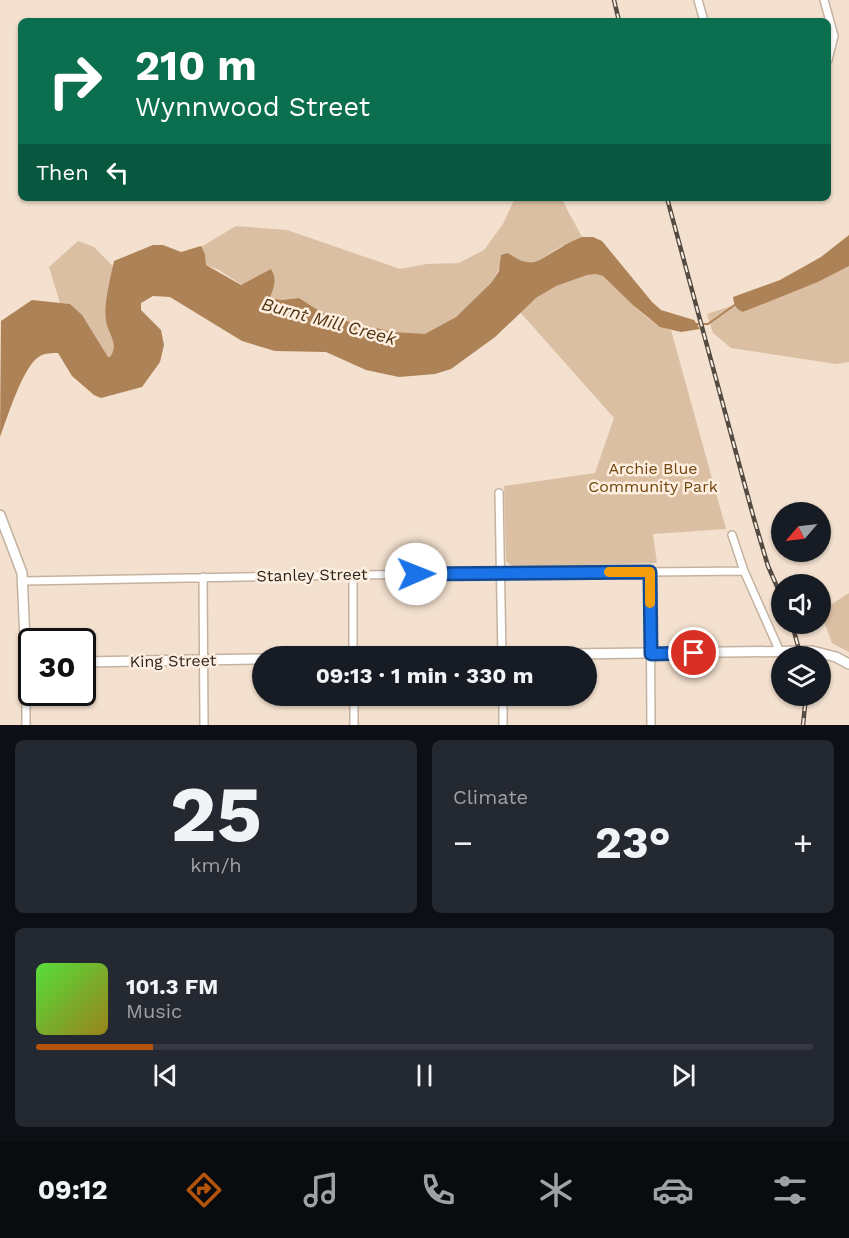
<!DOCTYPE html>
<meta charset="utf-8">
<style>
:root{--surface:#171b24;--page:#242831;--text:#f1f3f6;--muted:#9ea1a6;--line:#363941;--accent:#b45309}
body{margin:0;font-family:"Work Sans",sans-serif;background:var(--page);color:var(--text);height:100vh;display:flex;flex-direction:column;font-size:22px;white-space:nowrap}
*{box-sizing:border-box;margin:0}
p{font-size:20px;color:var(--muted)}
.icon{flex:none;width:33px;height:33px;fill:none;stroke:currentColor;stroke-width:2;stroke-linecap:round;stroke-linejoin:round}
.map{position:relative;height:725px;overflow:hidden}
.drawer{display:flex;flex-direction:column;gap:15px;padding:15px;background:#0d0f14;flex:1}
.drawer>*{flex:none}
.banner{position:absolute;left:18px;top:18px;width:813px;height:183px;border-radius:9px;box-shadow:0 2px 4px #0004;background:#0b6e4f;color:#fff;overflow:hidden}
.needle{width:39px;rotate:242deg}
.tools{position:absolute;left:771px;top:502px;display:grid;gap:12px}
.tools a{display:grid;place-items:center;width:60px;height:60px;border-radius:50%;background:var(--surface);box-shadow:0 2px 4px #0004;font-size:30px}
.speed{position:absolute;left:18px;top:628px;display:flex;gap:12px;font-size:30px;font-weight:700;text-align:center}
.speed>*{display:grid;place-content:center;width:78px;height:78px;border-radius:50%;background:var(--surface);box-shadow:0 2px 4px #0004;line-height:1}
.speed .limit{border:3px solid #111;border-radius:9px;background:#fff;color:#111}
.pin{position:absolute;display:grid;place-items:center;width:51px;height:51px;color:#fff;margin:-26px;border:3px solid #fff;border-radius:50%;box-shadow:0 2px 6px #0007}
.me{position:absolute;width:66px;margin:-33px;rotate:89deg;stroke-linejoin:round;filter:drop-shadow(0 0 4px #0008)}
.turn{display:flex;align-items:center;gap:21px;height:126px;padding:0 18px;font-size:27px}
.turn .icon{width:78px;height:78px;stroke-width:2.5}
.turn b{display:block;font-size:42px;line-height:51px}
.then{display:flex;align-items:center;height:57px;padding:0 18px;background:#0003;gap:12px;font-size:22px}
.big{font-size:45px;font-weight:700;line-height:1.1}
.drawer .widget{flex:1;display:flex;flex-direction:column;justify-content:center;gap:9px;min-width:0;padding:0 21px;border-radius:9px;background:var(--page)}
.drawer .dial{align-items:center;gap:0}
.dial b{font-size:78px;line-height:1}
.song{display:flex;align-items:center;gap:18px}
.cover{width:72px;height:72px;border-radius:9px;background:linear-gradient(135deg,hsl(110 70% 55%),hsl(50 70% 35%))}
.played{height:6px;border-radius:3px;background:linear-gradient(90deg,var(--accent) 15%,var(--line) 15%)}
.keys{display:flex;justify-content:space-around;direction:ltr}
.heat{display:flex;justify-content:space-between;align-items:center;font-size:33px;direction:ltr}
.drawer .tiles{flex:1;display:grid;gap:15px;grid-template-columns:1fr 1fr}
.widget:last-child{grid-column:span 2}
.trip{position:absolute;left:252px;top:646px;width:345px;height:60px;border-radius:30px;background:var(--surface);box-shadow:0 2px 4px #0004;font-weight:700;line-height:60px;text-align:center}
.dock{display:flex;height:96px;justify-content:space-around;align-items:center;background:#090b0e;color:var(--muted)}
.dock .icon{width:42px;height:42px}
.dock .selected{color:var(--accent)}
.dock b{font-size:27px;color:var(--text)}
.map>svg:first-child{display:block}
.green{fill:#dbbfa3}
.water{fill:#ad8256}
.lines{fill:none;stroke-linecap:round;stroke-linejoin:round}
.stream{stroke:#ad8256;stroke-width:2}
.minor-casing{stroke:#c4b2a0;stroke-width:10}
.tertiary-casing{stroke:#c4b2a0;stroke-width:12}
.minor{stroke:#fff;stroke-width:7}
.tertiary{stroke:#fff;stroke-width:9}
.rail-casing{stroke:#534a41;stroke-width:4.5}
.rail{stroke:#fdeedf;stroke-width:2;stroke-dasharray:7;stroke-linecap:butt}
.route-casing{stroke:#114b97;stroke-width:15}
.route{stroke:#1a73e8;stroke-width:10}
.slow{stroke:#f59e0b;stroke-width:10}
.labels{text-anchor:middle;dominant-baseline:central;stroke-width:5;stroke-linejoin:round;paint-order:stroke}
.park-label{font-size:16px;fill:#714610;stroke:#fdeedf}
.street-label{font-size:16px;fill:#2b251e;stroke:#fdeedf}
.water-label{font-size:18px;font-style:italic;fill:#543512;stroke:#fdeedf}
</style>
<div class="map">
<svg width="849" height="725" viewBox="0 0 849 725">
<rect width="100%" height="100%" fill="#f3e0ce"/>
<!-- green -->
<path class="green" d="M 515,198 L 561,198 L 582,237 C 575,240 567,243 560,247 C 537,261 533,270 508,253 L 491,283 L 456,317 L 425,335 L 393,332 L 329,317 L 299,298 L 282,300 L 270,298 C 275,287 278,280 271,269 L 242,285 L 219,270 L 206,265 L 205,254 L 201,247 L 236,226 L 287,230 L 400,269 L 427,264 L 459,263 L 484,250 L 503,224 Z
M 78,241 L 94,247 L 113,266 C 111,282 106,299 105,315 C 105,331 120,341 110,357 L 108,357 L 70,304 L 60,303 L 49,267 Z
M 849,266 L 849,362 L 836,364 L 731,348 L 713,333 L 707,314 L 734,305 L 739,310 L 743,312 L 818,282 Z
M 600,274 C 625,291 640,321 671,330 L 726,529 L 653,534 L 657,563 L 513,567 L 506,561 L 504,486 L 595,473 L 614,418 L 520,312 C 538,294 574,272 600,274 Z
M 849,593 L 849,652 L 832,643 L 823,619 L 824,614 L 832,604 Z"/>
<!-- water -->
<path class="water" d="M 849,235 L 849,266 L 818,282 L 743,312 C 735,309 734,304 733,297 L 780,280 L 821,257 Z
M 582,237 L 593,237 L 602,241 L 652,302 L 661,310 L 694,320 L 700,329 L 681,332 L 660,327 L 634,306 L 603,276 L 596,274 L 587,275 L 556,286 L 536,298 L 495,337 L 451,369 L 435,374 L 399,377 L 366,370 L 326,352 L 275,351 L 242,341 L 170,297 L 153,296 L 141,303 L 141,310 L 161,330 L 164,345 L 160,362 L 142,387 L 101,398 L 94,395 L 72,376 L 58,353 C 53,353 45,353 40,356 C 23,365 7,419 0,437 L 1,321 L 32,300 L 70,304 L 82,315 L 108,357 L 110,357 C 119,344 109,335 106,322 C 103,307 111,276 114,261 L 153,245 L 163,245 L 181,252 L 201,246 L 205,254 L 206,265 L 241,285 L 271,269 C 278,280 274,287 270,298 L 282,300 L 299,298 L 329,317 L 393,332 L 425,334 L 456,317 L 491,283 L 499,271 L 501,255 L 508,253 C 533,270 537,261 560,248 C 567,243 575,240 582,237 Z"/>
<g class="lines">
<!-- stream -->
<path class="stream" d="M 694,324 L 708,324 L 736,304"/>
<defs>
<path id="minor" d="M 698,0 L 704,21
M 824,0 L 834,36 L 828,60
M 499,493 L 502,657
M 732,535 L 744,571 L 780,652
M 650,572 L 651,725
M 353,575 L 353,657
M 203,577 L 204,725
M 24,581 L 353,575 L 744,571
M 354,696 L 354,725
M 503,696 L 503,725
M 26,725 L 26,663"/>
<path id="tertiary" d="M 0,515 L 22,573 L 26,663 L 32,663
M 334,657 L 812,651 L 836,657 L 849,664
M 82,662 L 262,659"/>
</defs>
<!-- minor casing -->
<use href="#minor" class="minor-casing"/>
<!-- tertiary casing -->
<use href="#tertiary" class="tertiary-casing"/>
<!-- minor -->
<use href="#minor" class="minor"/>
<!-- tertiary -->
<use href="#tertiary" class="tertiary"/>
<defs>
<path id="rail" d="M 614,0 L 619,21
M 667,198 L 754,519 L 768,566 L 782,598
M 792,624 L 801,657
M 803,725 L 806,696"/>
</defs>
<!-- rail casing -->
<use href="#rail" class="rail-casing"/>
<!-- rail -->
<use href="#rail" class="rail"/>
</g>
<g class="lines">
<defs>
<path id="route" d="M 416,574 L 650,572 L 651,654 L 694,653"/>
</defs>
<!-- route casing -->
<use href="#route" class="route-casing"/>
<!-- route -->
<use href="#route" class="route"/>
<!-- slow -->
<path class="slow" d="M 609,572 L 650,572 L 650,603"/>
</g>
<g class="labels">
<!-- park labels -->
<g class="park-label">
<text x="653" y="468">Archie Blue<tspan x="653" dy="18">Community Park</tspan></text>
</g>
<!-- street labels -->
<g class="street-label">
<text transform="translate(312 575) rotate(-1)">Stanley Street</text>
<text transform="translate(173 661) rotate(-1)">King Street</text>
</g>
<!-- water labels -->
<g class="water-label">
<text transform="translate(329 321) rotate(15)">Burnt Mill Creek</text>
</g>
</g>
</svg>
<div class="tools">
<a><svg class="needle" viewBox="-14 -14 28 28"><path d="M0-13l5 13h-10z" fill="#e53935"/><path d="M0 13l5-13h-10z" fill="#9ea1a6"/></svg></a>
<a><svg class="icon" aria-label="sound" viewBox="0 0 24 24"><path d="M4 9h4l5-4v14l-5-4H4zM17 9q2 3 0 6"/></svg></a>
<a><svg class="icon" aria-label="layers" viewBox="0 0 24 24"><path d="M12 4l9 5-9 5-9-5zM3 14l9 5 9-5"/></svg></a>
</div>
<div class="speed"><div class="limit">30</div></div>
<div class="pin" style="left:694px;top:653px;background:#d93025"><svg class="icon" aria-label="arrive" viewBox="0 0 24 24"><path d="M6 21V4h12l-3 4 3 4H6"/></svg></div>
<svg class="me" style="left:416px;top:574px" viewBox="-20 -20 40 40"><circle r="19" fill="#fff"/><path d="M0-13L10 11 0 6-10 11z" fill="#1a73e8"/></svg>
<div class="trip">09:13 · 1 min · 330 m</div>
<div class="banner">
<div class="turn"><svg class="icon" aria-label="right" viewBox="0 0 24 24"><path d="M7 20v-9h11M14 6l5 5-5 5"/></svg><div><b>210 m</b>Wynnwood Street</div></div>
<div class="then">Then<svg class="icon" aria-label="left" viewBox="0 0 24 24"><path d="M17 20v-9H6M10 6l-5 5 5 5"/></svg></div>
</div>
</div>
<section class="drawer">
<div class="tiles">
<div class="widget dial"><b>25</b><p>km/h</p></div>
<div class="widget"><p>Climate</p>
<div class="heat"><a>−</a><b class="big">23°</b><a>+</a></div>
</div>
<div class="widget">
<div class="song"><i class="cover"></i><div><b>101.3 FM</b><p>Music</p></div></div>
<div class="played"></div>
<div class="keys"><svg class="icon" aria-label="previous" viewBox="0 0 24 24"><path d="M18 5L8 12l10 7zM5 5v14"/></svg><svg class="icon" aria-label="pause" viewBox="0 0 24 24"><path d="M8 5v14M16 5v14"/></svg><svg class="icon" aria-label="next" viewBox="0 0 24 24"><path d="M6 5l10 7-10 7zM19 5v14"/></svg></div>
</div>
</div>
</section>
<nav class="dock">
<b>09:12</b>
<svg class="icon selected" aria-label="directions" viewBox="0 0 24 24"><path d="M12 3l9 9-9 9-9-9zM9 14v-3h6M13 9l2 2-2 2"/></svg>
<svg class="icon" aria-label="music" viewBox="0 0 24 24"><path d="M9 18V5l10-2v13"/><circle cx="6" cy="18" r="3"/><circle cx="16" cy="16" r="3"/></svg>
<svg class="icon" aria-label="phone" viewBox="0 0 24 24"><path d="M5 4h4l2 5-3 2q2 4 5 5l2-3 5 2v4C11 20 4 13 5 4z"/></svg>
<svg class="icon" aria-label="climate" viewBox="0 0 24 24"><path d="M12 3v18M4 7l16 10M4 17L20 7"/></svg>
<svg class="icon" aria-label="car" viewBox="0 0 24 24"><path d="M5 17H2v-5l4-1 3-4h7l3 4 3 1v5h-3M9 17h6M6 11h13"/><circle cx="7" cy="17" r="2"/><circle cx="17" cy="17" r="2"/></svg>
<svg class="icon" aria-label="filters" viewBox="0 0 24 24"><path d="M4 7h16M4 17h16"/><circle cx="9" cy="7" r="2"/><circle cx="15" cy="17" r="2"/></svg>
</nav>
